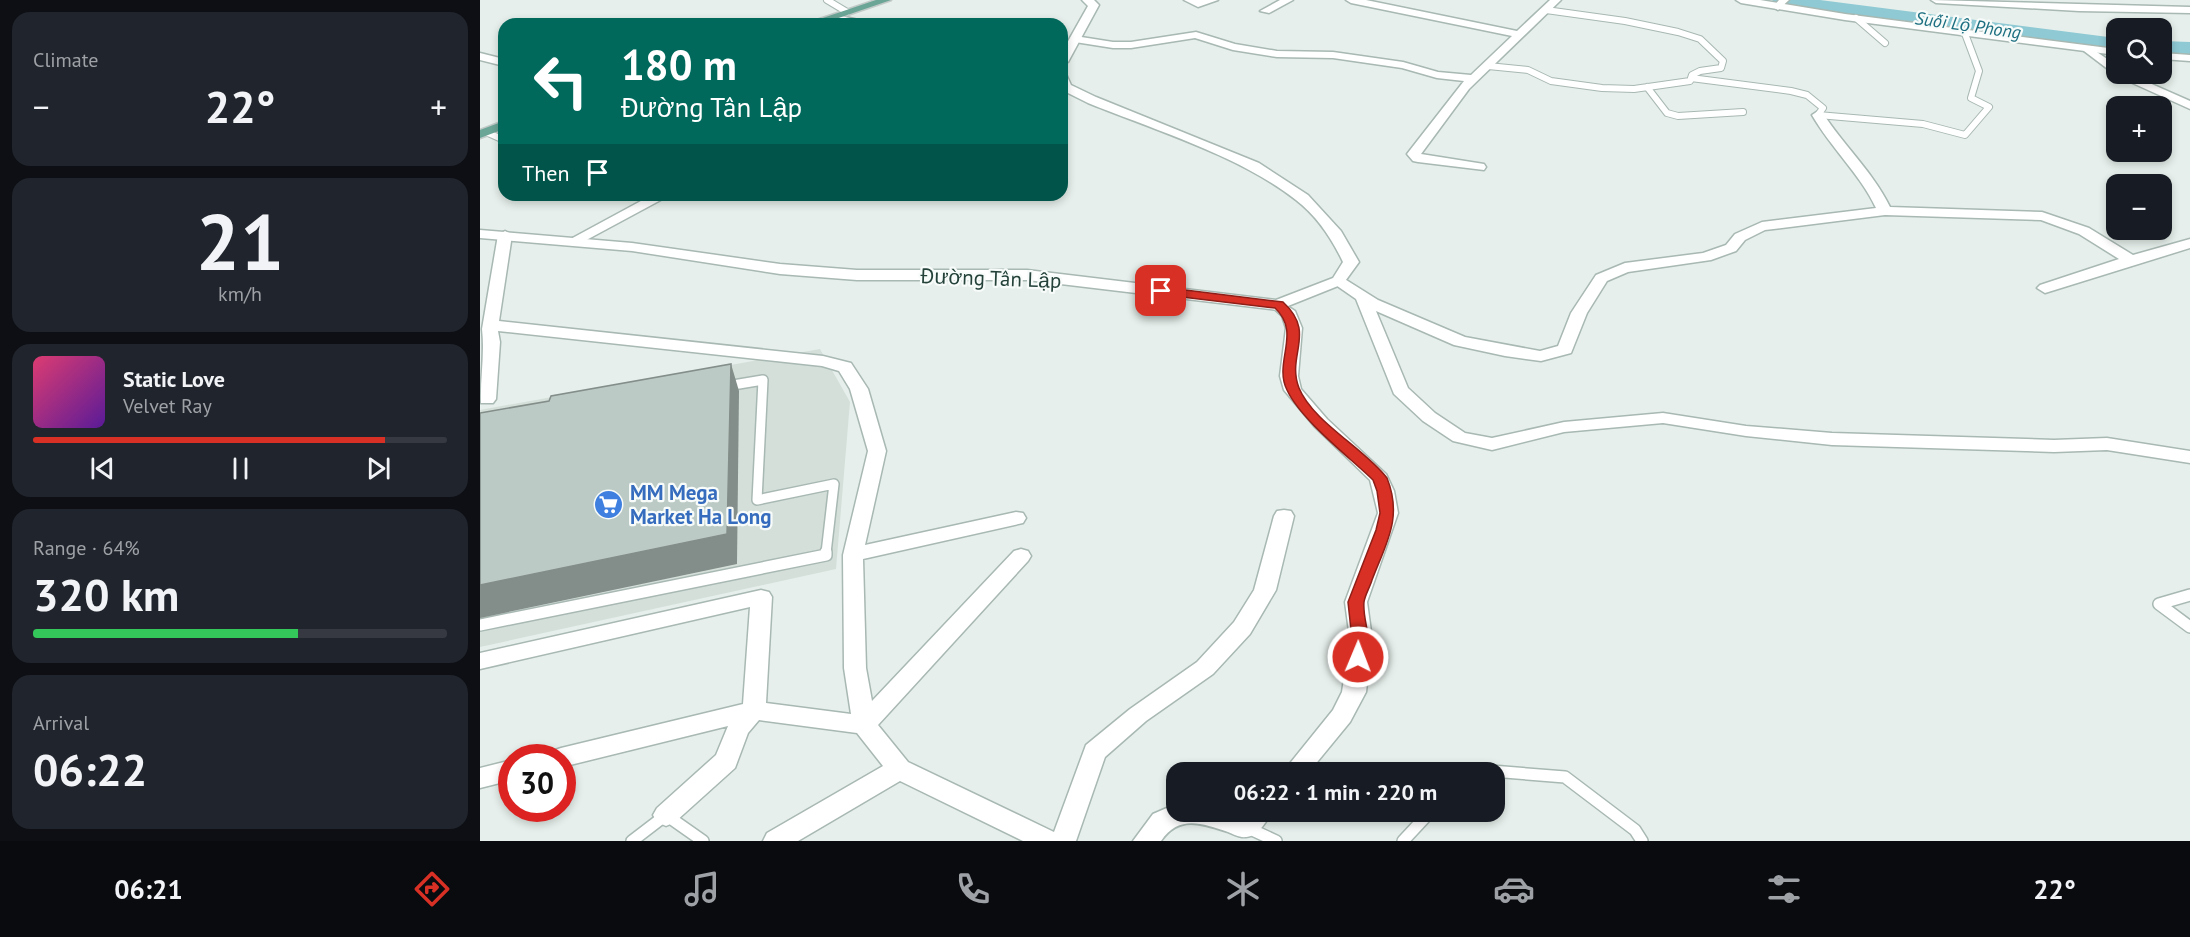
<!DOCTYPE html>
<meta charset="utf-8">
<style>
:root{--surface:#171b24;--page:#20242c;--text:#f1f3f6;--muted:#9ea1a6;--line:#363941;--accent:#d93025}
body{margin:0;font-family:"PT Sans",sans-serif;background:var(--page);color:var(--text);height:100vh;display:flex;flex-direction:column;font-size:22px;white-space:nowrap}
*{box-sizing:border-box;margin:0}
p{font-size:20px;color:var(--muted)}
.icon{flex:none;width:33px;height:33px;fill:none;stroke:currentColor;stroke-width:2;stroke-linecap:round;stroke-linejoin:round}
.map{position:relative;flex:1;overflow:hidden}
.side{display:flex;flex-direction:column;gap:12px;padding:12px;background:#0d0f14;width:480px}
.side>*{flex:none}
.hud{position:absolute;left:18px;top:18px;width:570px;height:183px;border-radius:18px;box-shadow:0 3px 9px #0003;background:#00695c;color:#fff;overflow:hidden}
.tools{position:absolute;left:1626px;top:18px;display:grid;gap:12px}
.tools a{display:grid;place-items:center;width:66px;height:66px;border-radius:12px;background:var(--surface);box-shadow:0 3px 9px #0003;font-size:30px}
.speed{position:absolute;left:18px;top:744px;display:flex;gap:12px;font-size:30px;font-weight:700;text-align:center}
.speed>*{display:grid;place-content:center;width:78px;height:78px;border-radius:50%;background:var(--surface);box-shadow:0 3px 9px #0003;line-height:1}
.speed .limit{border:9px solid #d22;background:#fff;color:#111}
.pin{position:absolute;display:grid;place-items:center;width:51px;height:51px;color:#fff;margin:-26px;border-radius:12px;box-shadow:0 3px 9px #0006}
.me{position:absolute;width:66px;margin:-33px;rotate:1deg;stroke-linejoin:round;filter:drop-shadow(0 0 4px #0008)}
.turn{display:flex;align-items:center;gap:21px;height:126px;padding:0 24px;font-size:27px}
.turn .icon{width:78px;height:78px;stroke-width:2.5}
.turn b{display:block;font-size:42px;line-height:51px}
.then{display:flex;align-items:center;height:57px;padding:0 24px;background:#0003;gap:12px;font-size:22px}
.big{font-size:45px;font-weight:800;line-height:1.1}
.side .card{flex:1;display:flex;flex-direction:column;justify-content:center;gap:9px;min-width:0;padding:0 21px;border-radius:18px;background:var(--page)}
.side .dial{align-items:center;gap:0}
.dial b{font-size:78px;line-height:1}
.song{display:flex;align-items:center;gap:18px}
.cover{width:72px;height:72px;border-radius:9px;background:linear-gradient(135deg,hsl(340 70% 55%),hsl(270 70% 35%))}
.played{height:6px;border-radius:3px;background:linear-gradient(90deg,var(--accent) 85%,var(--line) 85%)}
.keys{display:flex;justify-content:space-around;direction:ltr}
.heat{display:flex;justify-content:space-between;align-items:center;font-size:33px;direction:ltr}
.charge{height:9px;border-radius:4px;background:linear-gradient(90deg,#34c759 64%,var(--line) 0)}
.trip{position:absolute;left:686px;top:762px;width:339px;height:60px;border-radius:18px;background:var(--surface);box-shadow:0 3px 9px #0003;font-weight:800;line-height:60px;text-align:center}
.menu{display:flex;height:96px;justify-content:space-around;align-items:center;background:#090b0e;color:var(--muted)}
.menu .icon{width:42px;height:42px}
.menu .selected{color:var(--accent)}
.menu b{font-size:27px;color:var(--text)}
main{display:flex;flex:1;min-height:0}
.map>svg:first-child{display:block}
.built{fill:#d4dfda}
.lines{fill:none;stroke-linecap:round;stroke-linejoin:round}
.river{fill:#8ec9d4;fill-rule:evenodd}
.service-far2-casing{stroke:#a8b8b2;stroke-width:8}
.service-far1-casing{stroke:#a8b8b2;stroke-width:12}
.service-casing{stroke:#a8b8b2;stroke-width:14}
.minor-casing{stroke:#a8b8b2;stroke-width:3}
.tertiary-casing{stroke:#a8b8b2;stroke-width:3}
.primary-casing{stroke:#c2cac8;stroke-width:3}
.service-far2{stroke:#fff;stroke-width:6}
.service-far1{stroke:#fff;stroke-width:9}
.service{stroke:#fff;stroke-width:11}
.minor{fill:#fff;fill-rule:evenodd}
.tertiary{fill:#fff;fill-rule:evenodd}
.primary{fill:#6aa596;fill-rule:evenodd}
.shaded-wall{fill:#838d89}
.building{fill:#bbcac4;stroke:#838d89;stroke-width:1.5}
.route{fill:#d93025;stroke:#8d1f18;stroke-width:1.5}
.labels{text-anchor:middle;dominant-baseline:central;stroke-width:4.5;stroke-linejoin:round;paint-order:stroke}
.far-water-label{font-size:18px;font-style:italic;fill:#1c6f80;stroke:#f7fbf9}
.street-label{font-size:21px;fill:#24423a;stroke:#f7fbf9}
.shop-label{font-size:21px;font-weight:bold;fill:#366cbe;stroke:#f7fbf9;text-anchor:start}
</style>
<main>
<section class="side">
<div class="card"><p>Climate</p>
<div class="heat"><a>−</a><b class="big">22°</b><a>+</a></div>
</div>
<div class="card dial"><b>21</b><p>km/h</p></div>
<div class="card">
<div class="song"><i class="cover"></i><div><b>Static Love</b><p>Velvet Ray</p></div></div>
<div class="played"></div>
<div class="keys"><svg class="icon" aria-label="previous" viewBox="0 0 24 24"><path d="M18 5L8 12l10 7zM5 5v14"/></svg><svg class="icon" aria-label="pause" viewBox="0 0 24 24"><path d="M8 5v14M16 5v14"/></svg><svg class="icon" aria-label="next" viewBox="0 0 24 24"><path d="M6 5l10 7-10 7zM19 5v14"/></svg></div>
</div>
<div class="card"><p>Range · 64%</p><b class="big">320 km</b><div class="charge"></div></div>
<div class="card"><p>Arrival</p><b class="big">06:22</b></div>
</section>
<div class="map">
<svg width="1710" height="841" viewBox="0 0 1710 841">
<rect width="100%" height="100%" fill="#e6efeb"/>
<!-- built -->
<path class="built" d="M 340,349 L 370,402 L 356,569 L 0,647 L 0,410 Z"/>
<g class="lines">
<!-- river -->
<path class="river" d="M 1292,0 L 1340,0 L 1636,38 L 1636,52 L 1337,12 L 1296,4 Z
M 1682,41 L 1710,42 L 1710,56 L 1682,55 Z"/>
<defs>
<path id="service-far2" d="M 347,0 L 367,12
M 1376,18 L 1405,43
M 1008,66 L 1048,70 L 1071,81 L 1122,88 L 1154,89 L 1210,81 L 1212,75 L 1220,71 L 1241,68 L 1243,61 L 1220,39 L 1198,32 L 1145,21 L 1066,10
M 1211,78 L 1311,91 L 1327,95 L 1343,108 L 1338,115 L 1443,124 L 1485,135 L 1509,107 L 1491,98 L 1499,71 L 1484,31
M 1167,87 L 1187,113 L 1198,116 L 1263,112
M 6,132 L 24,140"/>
<path id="service-far1" d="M 247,386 L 283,380 L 277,500 L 354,484 L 346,553"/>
<path id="service" d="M 1710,595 L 1679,604 L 1710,627
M 0,625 L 346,555 L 346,552
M 996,772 L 999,770 L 1085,777 L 1155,830 L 1162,841
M 768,828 L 796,841
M 152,841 L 186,815 L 223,841
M 923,841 L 950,812"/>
<path id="minor" d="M 704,0 L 738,0 L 718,7 Z
M 800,0 L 813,0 L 789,13 L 780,11 Z
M 866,0 L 886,0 L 1037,31 L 1070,0 L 1081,0 L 989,89 L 941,154 L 1004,164 L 1006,167 L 1004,170 L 938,162 L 933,161 L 927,154 L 984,81 L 957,78 L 922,68 L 853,58 L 797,57 L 753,50 L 715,38 L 651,48 L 633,48 L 595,42 L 590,39 L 595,36 L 633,42 L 651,42 L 716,32 L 755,44 L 797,51 L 853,52 L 923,62 L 958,72 L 991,75 L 1032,36 L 871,3 Z
M 1299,0 L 1309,0 L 1298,10 L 1293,7 Z
M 1451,0 L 1710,7 L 1710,13 L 1599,11 L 1456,3 Z
M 361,16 L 387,22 L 388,24 L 357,21 L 356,19 Z
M 1608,46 L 1636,65 L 1636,74 L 1649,74 L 1710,101 L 1710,109 L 1637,76 L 1604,51 L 1602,49 Z
M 0,53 L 24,59 L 24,66 L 0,60 Z
M 1338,111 L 1342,112 C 1363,145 1393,172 1410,207 L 1562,212 L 1609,228 L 1653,255 L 1710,239 L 1710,248 L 1565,293 L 1557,288 L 1560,285 L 1639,259 L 1599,234 L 1561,220 L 1405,215 L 1285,230 L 1265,240 L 1256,251 L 1231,260 L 1148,272 L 1127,281 L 1107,313 L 1091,353 L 1061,361 L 1025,356 L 974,345 L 896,311 L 928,388 L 955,413 L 985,433 L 1012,438 L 1084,422 L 1183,413 L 1266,426 L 1352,433 L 1574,440 L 1627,438 L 1710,451 L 1710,463 L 1627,450 L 1574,452 L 1352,445 L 1266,436 L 1183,423 L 1084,432 L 1012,450 L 973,441 L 943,421 L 914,394 L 876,299 L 850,281 L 858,276 L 863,278 L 898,300 L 985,337 L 1060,351 L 1078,346 L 1091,313 L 1116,275 L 1145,263 L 1223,253 L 1246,245 L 1255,234 L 1282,222 L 1396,208 C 1380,174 1351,148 1332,115 Z
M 172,195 L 190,195 L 99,244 L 89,244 L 87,241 Z
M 25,231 L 32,235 L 19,321 L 343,356 L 371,363 L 388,389 L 406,451 L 385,545 L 536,512 L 543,513 L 546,518 L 543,523 L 383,559 L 386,668 L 392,701 L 534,551 L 541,549 L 548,551 L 551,556 L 548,561 L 398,725 L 428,762 L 574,832 L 606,745 L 650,709 L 717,662 L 754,622 L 774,590 L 794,516 L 797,511 L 804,510 L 811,511 L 814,516 L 796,590 L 770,634 L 733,674 L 666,721 L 625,757 L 596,841 L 543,841 L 420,781 L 318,841 L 283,841 L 287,833 L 403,766 L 377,733 L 279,720 L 268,733 L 255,768 L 195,822 L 186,826 L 177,822 L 173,815 L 177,808 L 236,755 L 248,726 L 82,767 L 82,758 L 69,758 L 72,751 L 81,748 L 263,704 L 270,607 L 0,669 L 0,653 L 281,590 L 289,592 L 292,597 L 286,703 L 371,714 L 364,668 L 363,555 L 388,451 L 370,389 L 359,371 L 342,366 L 18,331 L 20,342 L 16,399 L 13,403 L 1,403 C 0,379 5,354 2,329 L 18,235 Z
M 798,300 L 815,311 L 822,328 L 818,376 L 821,389 L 847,419 L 906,474 L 914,491 L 918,513 L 887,602 L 892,639 L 886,692 L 870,722 L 829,772 L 803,772 L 853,710 L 862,692 L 870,639 L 865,602 L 898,513 L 890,480 L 835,427 L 804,390 L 800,376 L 806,328 L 802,316 L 790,305 Z
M 32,760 L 32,780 L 0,788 L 0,768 Z
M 696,804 L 696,812 L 751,812 L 760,815 L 764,812 L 792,812 C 787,821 777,837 766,837 C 760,838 753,834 748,832 C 721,823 699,815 681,841 L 653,841 L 673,814 Z"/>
<path id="tertiary" d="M 602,0 L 614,0 L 619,5 L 588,62 L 582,65 L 582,52 L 608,6 Z
M 1256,0 L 1280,0 L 1365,14 L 1636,49 L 1636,55 L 1365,20 L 1261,3 Z
M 1682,53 L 1710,55 L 1710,61 L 1682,59 Z
M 582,73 L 586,74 L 591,85 L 616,97 L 779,163 L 828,195 L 861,231 L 879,262 L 863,284 L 798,310 L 547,280 L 377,280 L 300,274 L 152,251 L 0,238 L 0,230 L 152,243 L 300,264 L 377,270 L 547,270 L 796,300 L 853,278 L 863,262 C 852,239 837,216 816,200 C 760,156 675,130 608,103 L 582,90 Z"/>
<path id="primary" d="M 396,0 L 411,0 L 341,24 L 325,24 Z
M 24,121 L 24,129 L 0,138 L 0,130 Z"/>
</defs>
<!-- service-far2 casing -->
<use href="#service-far2" class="service-far2-casing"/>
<!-- service-far1 casing -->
<use href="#service-far1" class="service-far1-casing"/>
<!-- service casing -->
<use href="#service" class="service-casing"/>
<!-- minor casing -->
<use href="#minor" class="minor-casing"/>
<!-- tertiary casing -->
<use href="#tertiary" class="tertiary-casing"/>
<!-- primary casing -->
<use href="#primary" class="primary-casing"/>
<!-- service-far2 -->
<use href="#service-far2" class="service-far2"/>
<!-- service-far1 -->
<use href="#service-far1" class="service-far1"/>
<!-- service -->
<use href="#service" class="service"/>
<!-- minor -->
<use href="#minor" class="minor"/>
<!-- tertiary -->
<use href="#tertiary" class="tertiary"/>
<!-- primary -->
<use href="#primary" class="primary"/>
</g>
<!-- shaded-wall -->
<path class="shaded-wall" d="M 251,364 L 259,391 L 257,564 L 0,618 L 0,585 Z"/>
<!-- building -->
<path class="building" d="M 251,364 L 247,534 L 0,585 L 0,413 L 69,401 L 71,396 Z"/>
<!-- route -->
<path class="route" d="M 681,287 L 803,302 C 837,333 806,355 819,388 C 833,422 885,449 907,478 C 923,518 906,543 892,580 C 890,587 885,595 884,602 C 882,621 895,642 884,661 L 878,663 L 872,661 L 870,657 L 872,639 L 868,602 L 896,530 L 900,513 L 897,491 L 893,480 C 868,456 821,420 807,390 C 793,362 822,333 795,308 L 677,294 L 675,291 Z"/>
<!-- icons -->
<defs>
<symbol id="supermarket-disc" viewBox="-11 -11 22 22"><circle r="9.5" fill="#3f7fe0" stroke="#f7fbf9"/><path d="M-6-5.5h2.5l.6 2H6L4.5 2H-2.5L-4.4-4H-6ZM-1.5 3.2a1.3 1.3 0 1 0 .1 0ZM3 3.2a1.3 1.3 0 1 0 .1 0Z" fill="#fff"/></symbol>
</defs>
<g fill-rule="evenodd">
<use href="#supermarket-disc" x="112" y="488" width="33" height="33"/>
</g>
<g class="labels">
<!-- far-water labels -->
<g class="far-water-label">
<text transform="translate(1488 25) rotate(8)">Suối Lộ Phong</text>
</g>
<!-- street labels -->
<g class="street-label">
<text transform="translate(511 278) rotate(2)">Đường Tân Lập</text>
</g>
<!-- shop labels -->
<g class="shop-label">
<text x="150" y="492">MM Mega<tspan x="150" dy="24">Market Ha Long</tspan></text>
</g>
</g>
</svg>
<div class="tools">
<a><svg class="icon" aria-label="search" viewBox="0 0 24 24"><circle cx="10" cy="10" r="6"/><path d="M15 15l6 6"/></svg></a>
<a>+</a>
<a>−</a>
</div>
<div class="speed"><div class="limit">30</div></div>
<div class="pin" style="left:681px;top:291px;background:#d93025"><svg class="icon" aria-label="arrive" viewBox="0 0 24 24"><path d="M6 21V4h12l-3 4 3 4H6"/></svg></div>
<svg class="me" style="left:878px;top:657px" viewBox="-20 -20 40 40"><circle r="17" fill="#d93025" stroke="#fff" stroke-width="3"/><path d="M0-11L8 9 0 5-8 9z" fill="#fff"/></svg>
<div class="trip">06:22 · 1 min · 220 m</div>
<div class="hud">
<div class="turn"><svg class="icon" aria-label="left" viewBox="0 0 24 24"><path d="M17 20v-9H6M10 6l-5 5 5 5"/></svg><div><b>180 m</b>Đường Tân Lập</div></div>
<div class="then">Then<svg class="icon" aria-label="arrive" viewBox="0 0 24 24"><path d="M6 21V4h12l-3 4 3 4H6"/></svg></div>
</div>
</div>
</main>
<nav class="menu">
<b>06:21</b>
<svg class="icon selected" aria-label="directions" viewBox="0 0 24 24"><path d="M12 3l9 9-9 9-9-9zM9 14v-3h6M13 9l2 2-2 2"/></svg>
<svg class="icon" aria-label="music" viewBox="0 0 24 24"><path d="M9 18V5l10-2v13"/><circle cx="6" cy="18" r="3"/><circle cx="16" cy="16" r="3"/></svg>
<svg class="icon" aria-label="phone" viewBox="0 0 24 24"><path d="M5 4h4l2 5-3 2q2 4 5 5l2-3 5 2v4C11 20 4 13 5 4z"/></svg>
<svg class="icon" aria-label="climate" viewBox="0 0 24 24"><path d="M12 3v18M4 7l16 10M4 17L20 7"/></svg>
<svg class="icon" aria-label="car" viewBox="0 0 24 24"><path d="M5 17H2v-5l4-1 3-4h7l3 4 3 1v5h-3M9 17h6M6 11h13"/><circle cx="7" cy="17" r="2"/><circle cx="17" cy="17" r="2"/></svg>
<svg class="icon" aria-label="filters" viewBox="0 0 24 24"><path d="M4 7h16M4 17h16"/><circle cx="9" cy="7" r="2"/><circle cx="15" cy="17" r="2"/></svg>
<b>22°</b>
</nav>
